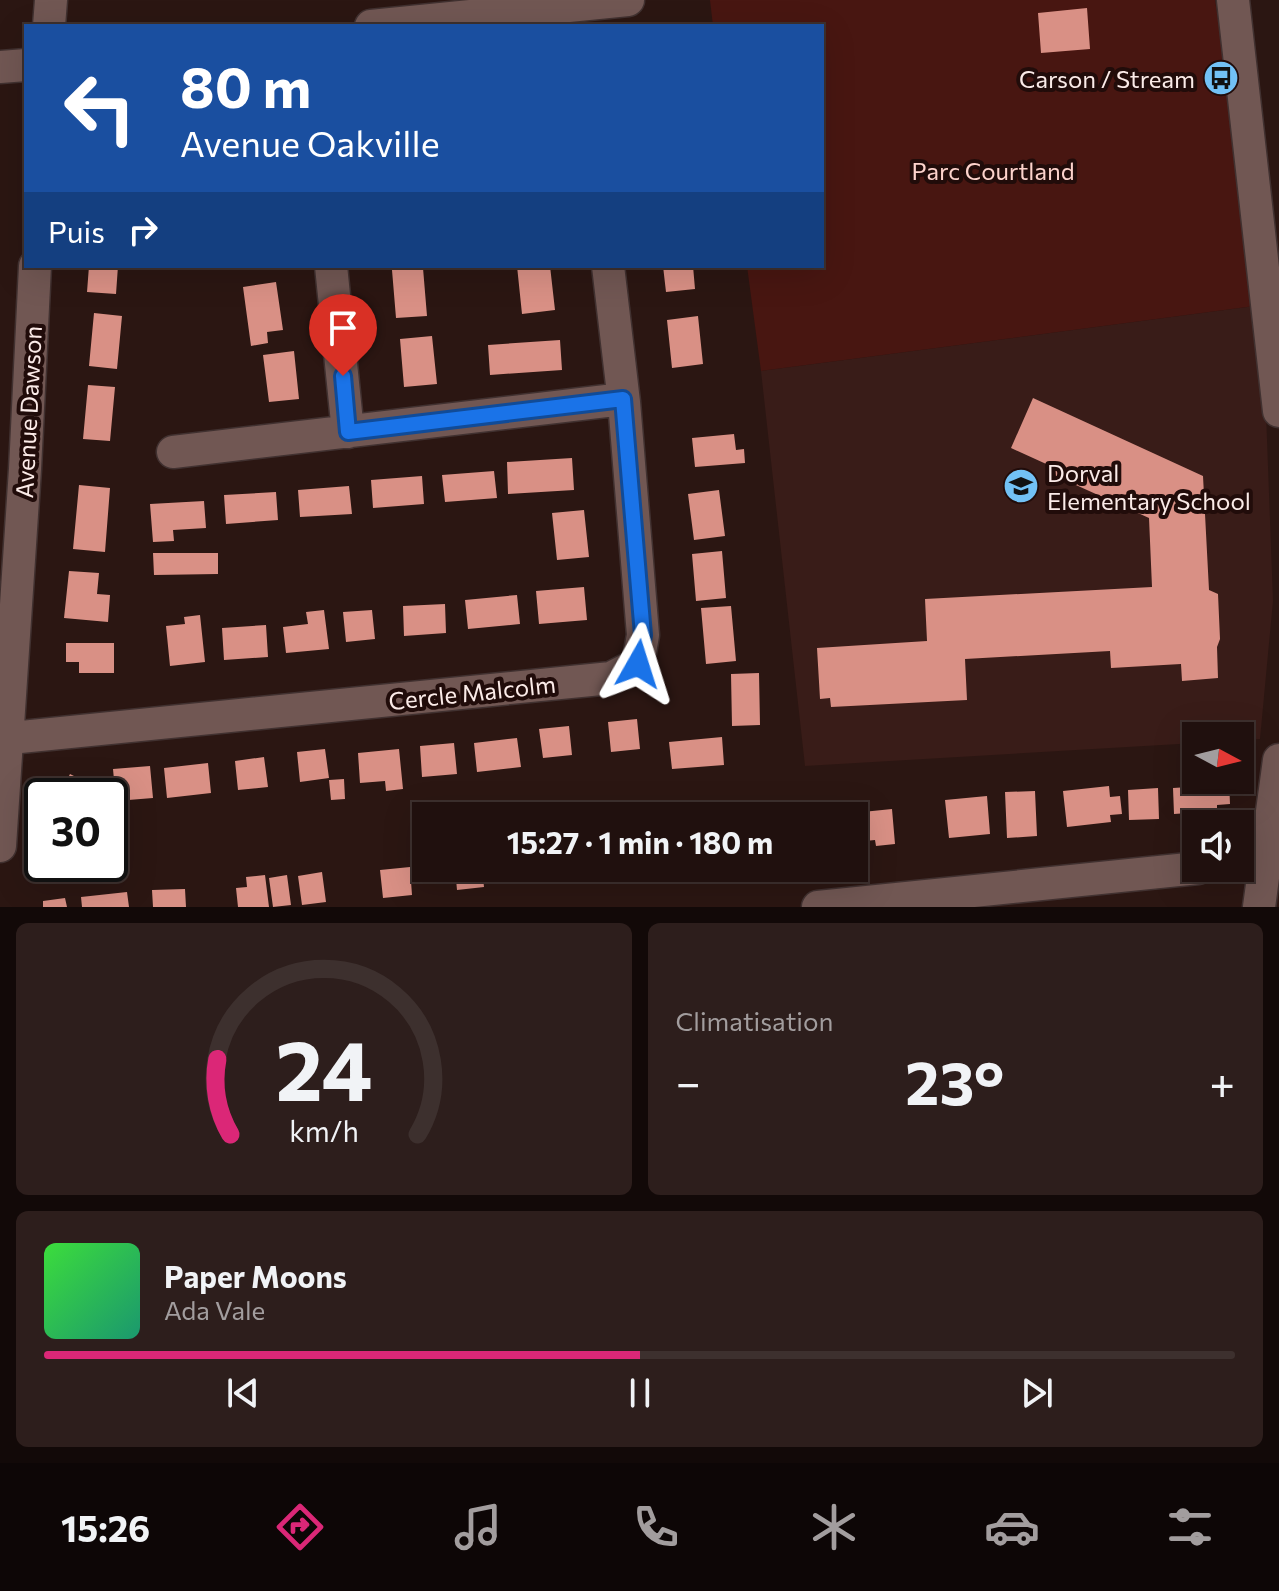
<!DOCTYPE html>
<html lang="fr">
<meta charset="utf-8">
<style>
:root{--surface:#20100e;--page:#2d1e1c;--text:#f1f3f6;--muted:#a29d9e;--line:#3d302e;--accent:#db2777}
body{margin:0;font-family:Commissioner,sans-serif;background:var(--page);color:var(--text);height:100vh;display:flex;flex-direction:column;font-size:30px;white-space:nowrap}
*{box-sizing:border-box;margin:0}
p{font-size:26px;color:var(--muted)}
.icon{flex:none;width:44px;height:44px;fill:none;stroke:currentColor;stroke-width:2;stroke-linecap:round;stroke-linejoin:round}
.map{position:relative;height:907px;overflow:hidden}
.panel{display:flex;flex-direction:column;gap:16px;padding:16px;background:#120908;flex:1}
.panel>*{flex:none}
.guide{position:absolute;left:24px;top:24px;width:800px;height:244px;border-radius:0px;box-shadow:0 8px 32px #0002,0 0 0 2px var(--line);background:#1a4fa0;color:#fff;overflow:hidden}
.needle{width:52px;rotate:97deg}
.buttons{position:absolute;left:1182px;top:722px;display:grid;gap:16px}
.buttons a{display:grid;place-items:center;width:72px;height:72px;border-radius:0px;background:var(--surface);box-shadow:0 8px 32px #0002,0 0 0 2px var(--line);font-size:40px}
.speed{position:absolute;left:24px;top:778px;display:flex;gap:16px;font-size:40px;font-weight:700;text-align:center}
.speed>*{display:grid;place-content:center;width:104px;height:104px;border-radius:50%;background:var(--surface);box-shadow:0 8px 32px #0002,0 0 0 2px var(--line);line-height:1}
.speed .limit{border:4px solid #111;border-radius:12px;background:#fff;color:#111}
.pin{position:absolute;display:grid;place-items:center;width:68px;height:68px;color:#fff;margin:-82px -34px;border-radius:50% 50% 50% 0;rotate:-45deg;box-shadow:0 0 8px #0007}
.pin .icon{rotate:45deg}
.me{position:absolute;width:88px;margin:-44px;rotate:6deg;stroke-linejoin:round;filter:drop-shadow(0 0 6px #0008)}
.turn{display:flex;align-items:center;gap:28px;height:168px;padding:0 24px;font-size:36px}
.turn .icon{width:104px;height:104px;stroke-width:2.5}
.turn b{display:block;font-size:56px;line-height:68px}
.then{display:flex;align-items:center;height:76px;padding:0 24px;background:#0003;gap:16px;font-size:30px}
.big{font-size:60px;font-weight:700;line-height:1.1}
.panel .widget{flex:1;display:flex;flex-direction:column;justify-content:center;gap:12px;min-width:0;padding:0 28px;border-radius:12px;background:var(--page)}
.panel .dial{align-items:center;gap:0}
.dial svg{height:208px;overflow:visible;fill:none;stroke:var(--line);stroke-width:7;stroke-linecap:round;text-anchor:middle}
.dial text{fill:var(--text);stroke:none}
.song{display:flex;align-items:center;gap:24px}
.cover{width:96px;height:96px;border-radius:12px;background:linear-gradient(135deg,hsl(120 70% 55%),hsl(160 70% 35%))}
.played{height:8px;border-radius:4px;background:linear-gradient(90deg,var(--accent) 50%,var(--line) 50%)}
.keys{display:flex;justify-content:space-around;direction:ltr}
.heat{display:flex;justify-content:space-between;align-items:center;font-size:44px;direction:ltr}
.panel .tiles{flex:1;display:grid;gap:16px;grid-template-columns:1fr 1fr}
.widget:last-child{grid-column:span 2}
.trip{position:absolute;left:412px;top:802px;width:456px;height:80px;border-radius:0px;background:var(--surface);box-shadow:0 8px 32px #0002,0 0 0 2px var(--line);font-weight:700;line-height:80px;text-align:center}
.tab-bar{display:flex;height:128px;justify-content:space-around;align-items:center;background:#0d0606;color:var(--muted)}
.tab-bar .icon{width:56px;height:56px}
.tab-bar .current{color:var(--accent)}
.tab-bar b{font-size:36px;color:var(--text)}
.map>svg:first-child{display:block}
.built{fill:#391c18}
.green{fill:#481611}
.building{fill:#d99085}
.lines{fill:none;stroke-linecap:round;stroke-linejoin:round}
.minor-casing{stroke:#413130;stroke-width:35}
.minor{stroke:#715753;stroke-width:32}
.route-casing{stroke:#114b97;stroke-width:20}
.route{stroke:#1a73e8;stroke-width:14}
.labels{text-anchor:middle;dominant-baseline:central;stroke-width:8;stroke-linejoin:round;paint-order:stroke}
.poi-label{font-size:24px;fill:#fbebe8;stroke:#210c0a;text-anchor:end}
.park-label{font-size:24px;fill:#fdd3cc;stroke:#210c0a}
.street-label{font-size:24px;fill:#fbebe8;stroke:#210c0a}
</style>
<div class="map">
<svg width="1279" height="907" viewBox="0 0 1279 907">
<rect width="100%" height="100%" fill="#2b1612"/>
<!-- built -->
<path class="built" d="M 1262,305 L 1273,601 L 1260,739 L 1240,740 L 1240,736 L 1196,736 L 1196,743 L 805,766 L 761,371 Z"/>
<!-- green -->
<path class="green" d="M 710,0 L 1215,0 L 1262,305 L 761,371 L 747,266 L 822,266 L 822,26 L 713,26 Z"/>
<!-- building -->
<path class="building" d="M 1087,8 L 1090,49 L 1041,53 L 1038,13 Z
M 89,266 L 118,266 L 116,294 L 87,292 Z
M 517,266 L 550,266 L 555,310 L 522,314 Z
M 663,266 L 693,266 L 695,289 L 666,292 Z
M 423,268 L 427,316 L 396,318 L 392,270 Z
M 276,282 L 283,330 L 267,332 L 268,343 L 251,346 L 243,287 Z
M 94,313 L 122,316 L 117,369 L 89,366 Z
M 698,316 L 703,364 L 672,368 L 667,320 Z
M 432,336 L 437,384 L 404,387 L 400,339 Z
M 560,340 L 562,370 L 490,375 L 488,345 Z
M 294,351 L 299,399 L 269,402 L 263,355 Z
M 88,385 L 115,387 L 110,441 L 83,439 Z
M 1033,398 L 1203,476 L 1209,590 L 1218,594 L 1220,639 L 1217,647 L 1218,678 L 1182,681 L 1181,664 L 1111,668 L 1110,651 L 965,659 L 967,700 L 831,707 L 830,698 L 820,699 L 817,648 L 927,641 L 925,599 L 1152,587 L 1149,518 L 1056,476 L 1055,468 L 1011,448 Z
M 734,434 L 736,450 L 744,449 L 745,463 L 695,467 L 692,438 Z
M 572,458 L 574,490 L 508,494 L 507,462 Z
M 494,471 L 497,498 L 445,502 L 442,475 Z
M 422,476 L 424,504 L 373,508 L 371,480 Z
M 79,485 L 110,488 L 105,552 L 73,549 Z
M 349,486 L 352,514 L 300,517 L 298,490 Z
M 719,490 L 725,536 L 694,540 L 688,494 Z
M 276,492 L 278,520 L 226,524 L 224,495 Z
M 204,501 L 206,528 L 173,530 L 174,541 L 153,542 L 150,504 Z
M 584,510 L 589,557 L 557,560 L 552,513 Z
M 722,551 L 726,598 L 696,601 L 692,554 Z
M 153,553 L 218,553 L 218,574 L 154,575 Z
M 69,571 L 99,573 L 97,594 L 110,595 L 108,622 L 64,618 Z
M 584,587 L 587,620 L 539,624 L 536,591 Z
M 517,595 L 520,624 L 468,629 L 465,600 Z
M 445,604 L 446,633 L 404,636 L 403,606 Z
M 731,606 L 736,661 L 706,664 L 701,608 Z
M 324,610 L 329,649 L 286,653 L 283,627 L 308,624 L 306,612 Z
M 372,610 L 375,639 L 346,642 L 343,612 Z
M 200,615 L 205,662 L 170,666 L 166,626 L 185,624 L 184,617 Z
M 266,625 L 268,657 L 224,660 L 222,628 Z
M 66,643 L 114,643 L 114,673 L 79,673 L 79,662 L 66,662 Z
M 759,673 L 760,725 L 732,726 L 731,674 Z
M 637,719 L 640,749 L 611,752 L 608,722 Z
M 569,726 L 572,755 L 543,758 L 539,729 Z
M 722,737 L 724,765 L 672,769 L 669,742 Z
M 517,738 L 521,767 L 477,772 L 474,743 Z
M 454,743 L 457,774 L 422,777 L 420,746 Z
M 325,749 L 329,778 L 300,782 L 297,752 Z
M 399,749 L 403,789 L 386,791 L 385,781 L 360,783 L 358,753 Z
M 264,757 L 268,787 L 238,790 L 235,761 Z
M 208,763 L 211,793 L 167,798 L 164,768 Z
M 150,766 L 153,798 L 116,801 L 113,769 Z
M 70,774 L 98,788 L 94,796 L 59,796 Z
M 344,779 L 345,799 L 331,800 L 329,780 Z
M 1189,780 L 1229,780 L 1230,804 L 1217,805 L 1217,811 L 1174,814 L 1173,788 L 1189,787 Z
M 1109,786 L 1110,797 L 1120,796 L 1122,814 L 1110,815 L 1111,822 L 1067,827 L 1063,791 Z
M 1158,788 L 1159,819 L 1129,820 L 1128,790 Z
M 1035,791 L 1037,836 L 1007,838 L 1005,792 Z
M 987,796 L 990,834 L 949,838 L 945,800 Z
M 892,809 L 895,844 L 876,846 L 875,840 L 854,842 L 854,816 L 843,816 L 843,814 Z
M 410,867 L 412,895 L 383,898 L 380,870 Z
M 455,868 L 482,868 L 484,887 L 457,890 Z
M 508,868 L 565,868 L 566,879 L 509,884 Z
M 575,868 L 620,868 L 621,873 L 576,877 Z
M 322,872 L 326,902 L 302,905 L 298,876 Z
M 265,875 L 269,907 L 238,907 L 236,888 L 247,887 L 246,877 Z
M 287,875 L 291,905 L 273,907 L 269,878 Z
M 185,889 L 186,907 L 153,907 L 152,890 Z
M 127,892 L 129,907 L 82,907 L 81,897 Z
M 65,898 L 67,907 L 43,907 L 43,901 Z"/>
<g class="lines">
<defs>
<path id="minor" d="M 1233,0 L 1279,411
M 49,26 L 51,0
M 371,26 L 628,0
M 0,67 L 26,65
M 331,266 L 348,432
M 173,452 L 623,399
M 0,739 L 611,678 L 638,664 L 643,635 L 624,402 L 608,266
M 0,846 L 25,469 L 35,266
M 818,907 L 1198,868
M 1259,907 L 1279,760"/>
</defs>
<!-- minor casing -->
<use href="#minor" class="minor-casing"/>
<!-- minor -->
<use href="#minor" class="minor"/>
</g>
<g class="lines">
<defs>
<path id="route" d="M 343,376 L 348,432 L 623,399 L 643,635 L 638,664"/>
</defs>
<!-- route casing -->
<use href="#route" class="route-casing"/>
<!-- route -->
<use href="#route" class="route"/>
</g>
<!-- icons -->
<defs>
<symbol id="bus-disc" viewBox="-11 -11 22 22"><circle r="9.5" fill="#72c1f5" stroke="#210c0a"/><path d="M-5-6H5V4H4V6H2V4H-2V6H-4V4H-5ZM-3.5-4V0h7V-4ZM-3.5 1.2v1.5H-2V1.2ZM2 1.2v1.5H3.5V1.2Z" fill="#111"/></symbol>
<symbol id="school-disc" viewBox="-11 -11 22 22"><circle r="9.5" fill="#72c1f5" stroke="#210c0a"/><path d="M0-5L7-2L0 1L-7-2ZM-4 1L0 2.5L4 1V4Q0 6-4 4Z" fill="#111"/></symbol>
</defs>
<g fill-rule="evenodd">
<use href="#bus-disc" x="1201" y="58" width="40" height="40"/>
<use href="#school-disc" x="1001" y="466" width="40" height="40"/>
</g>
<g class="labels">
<!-- poi labels -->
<g class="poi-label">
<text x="1195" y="78">Carson / Stream</text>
<text x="1047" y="472" text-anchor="start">Dorval<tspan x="1047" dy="28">Elementary School</tspan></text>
</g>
<!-- park labels -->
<g class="park-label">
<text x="993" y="170">Parc Courtland</text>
</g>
<!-- street labels -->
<g class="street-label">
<text transform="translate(28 412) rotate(-87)">Avenue Dawson</text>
<text transform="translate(472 692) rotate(-6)">Cercle Malcolm</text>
</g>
</g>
</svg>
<div class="buttons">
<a><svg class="needle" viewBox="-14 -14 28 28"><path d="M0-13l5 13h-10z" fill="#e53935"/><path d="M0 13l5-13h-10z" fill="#a29d9e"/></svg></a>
<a><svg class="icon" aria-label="sound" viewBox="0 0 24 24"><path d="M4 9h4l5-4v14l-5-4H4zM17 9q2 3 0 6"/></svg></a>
</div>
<div class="speed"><div class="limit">30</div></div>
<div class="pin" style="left:343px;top:376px;background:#d93025"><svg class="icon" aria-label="arrive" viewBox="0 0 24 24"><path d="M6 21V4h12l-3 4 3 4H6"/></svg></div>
<svg class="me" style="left:638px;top:664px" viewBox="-20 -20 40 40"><path d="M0-17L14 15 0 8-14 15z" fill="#1a73e8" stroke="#fff" stroke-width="4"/></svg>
<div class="trip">15:27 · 1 min · 180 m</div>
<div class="guide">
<div class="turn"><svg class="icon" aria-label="left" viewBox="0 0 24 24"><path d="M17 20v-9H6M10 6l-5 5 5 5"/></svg><div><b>80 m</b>Avenue Oakville</div></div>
<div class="then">Puis<svg class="icon" aria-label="right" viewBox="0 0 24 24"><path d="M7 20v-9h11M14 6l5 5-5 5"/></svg></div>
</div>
</div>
<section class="panel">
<div class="tiles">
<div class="widget dial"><svg viewBox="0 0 100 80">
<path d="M14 69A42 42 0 1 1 86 69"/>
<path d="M14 69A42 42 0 0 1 9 40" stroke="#db2777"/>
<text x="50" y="56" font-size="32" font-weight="700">24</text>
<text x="50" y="72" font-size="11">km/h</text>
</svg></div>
<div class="widget"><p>Climatisation</p>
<div class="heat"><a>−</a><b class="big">23°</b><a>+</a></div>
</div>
<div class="widget">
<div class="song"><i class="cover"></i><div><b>Paper Moons</b><p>Ada Vale</p></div></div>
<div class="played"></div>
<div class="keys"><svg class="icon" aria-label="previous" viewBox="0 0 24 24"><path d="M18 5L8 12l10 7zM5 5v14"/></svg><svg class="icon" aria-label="pause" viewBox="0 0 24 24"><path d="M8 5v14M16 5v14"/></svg><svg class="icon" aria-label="next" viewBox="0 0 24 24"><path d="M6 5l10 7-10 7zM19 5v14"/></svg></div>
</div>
</div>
</section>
<nav class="tab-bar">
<b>15:26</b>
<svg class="icon current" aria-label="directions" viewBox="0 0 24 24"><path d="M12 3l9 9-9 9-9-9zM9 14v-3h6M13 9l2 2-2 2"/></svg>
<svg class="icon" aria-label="music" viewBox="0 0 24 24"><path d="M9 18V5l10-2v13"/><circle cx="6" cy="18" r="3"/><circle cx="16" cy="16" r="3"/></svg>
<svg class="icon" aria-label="phone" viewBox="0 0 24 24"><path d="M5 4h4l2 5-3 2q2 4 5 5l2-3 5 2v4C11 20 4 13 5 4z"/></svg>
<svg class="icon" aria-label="climate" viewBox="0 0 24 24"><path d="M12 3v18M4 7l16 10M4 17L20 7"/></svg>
<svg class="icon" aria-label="car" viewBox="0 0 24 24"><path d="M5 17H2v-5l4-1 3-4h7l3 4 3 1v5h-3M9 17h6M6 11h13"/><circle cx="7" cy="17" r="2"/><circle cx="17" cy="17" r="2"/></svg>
<svg class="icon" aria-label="filters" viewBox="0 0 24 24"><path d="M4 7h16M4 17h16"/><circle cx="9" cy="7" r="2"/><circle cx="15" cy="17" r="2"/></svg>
</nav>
